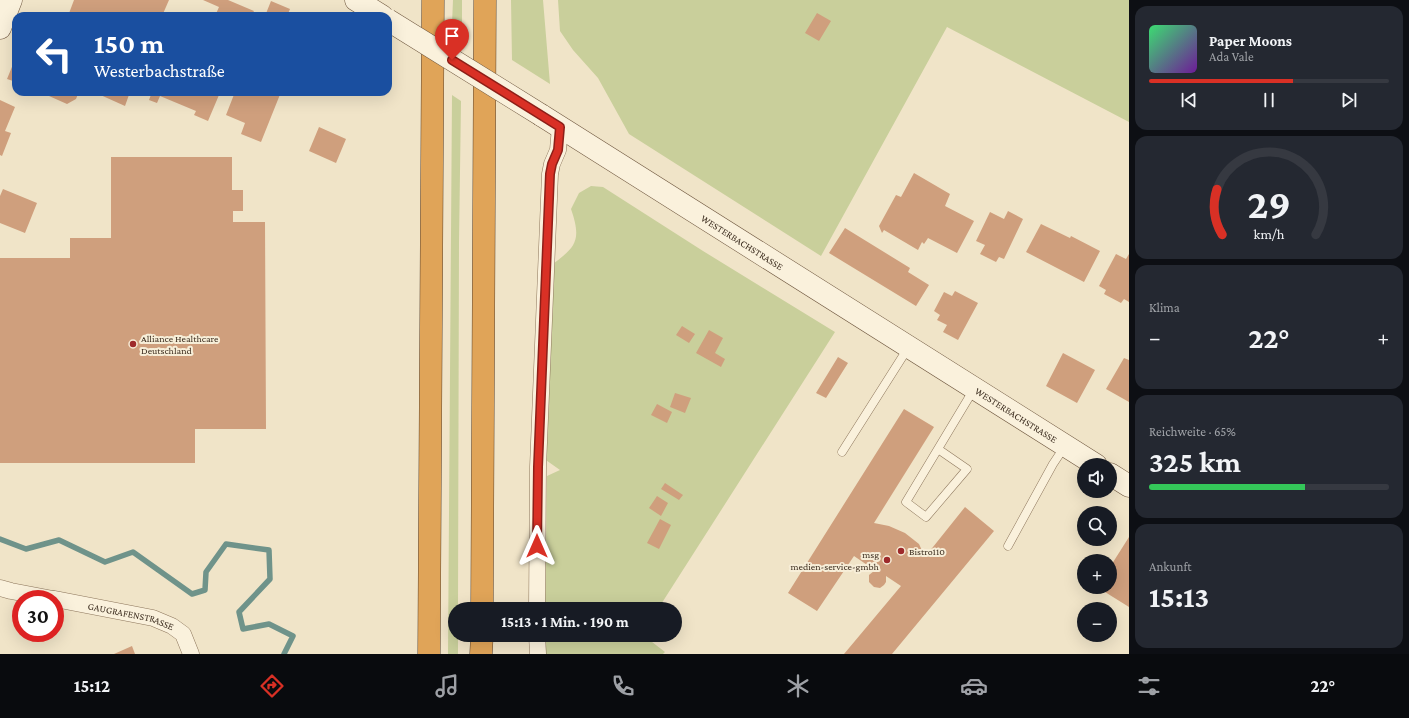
<!DOCTYPE html>
<html lang="de">
<meta charset="utf-8">
<style>
:root{--surface:#171b24;--page:#242831;--text:#f1f3f6;--muted:#9ea1a6;--line:#363941;--accent:#d93025}
body{margin:0;font-family:"Crimson Pro",serif;background:var(--page);color:var(--text);height:100vh;display:flex;flex-direction:column;font-size:15px;white-space:nowrap}
*{box-sizing:border-box;margin:0}
p{font-size:13px;color:var(--muted)}
.icon{flex:none;width:22px;height:22px;fill:none;stroke:currentColor;stroke-width:2;stroke-linecap:round;stroke-linejoin:round}
.map{position:relative;flex:1;overflow:hidden}
.drawer{display:flex;flex-direction:column;gap:6px;padding:6px;background:#0d0f14;width:280px}
.drawer>*{flex:none}
.hud{position:absolute;left:12px;top:12px;width:380px;height:84px;border-radius:12px;box-shadow:0 4px 16px #0002;background:#1a4fa0;color:#fff;overflow:hidden}
.tools{position:absolute;left:1077px;top:458px;display:grid;gap:8px}
.tools a{display:grid;place-items:center;width:40px;height:40px;border-radius:50%;background:var(--surface);box-shadow:0 4px 16px #0002;font-size:20px}
.speed{position:absolute;left:12px;top:590px;display:flex;gap:8px;font-size:20px;font-weight:700;text-align:center}
.speed>*{display:grid;place-content:center;width:52px;height:52px;border-radius:50%;background:var(--surface);box-shadow:0 4px 16px #0002;line-height:1}
.speed .limit{border:6px solid #d22;background:#fff;color:#111}
.pin{position:absolute;display:grid;place-items:center;width:34px;height:34px;color:#fff;margin:-41px -17px;border-radius:50% 50% 50% 0;rotate:-45deg;box-shadow:0 0 4px #0007}
.pin .icon{rotate:45deg}
.me{position:absolute;width:44px;margin:-22px;rotate:0deg;stroke-linejoin:round;filter:drop-shadow(0 0 3px #0008)}
.turn{display:flex;align-items:center;gap:14px;height:84px;padding:0 16px;font-size:18px}
.turn .icon{width:52px;height:52px;stroke-width:2.5}
.turn b{display:block;font-size:28px;line-height:34px}
.big{font-size:30px;font-weight:700;line-height:1.1}
.drawer .tile{flex:1;display:flex;flex-direction:column;justify-content:center;gap:6px;min-width:0;padding:0 14px;border-radius:12px;background:var(--page)}
.drawer .dial{align-items:center;gap:0}
.dial svg{height:104px;overflow:visible;fill:none;stroke:var(--line);stroke-width:7;stroke-linecap:round;text-anchor:middle}
.dial text{fill:var(--text);stroke:none}
.song{display:flex;align-items:center;gap:12px}
.cover{width:48px;height:48px;border-radius:6px;background:linear-gradient(135deg,hsl(140 70% 55%),hsl(280 70% 35%))}
.played{height:4px;border-radius:2px;background:linear-gradient(90deg,var(--accent) 60%,var(--line) 60%)}
.keys{display:flex;justify-content:space-around;direction:ltr}
.heat{display:flex;justify-content:space-between;align-items:center;font-size:22px;direction:ltr}
.charge{height:6px;border-radius:3px;background:linear-gradient(90deg,#34c759 65%,var(--line) 0)}
.trip{position:absolute;left:448px;top:602px;width:234px;height:40px;border-radius:20px;background:var(--surface);box-shadow:0 4px 16px #0002;font-weight:700;line-height:40px;text-align:center}
.tabs{display:flex;height:64px;justify-content:space-around;align-items:center;background:#090b0e;color:var(--muted)}
.tabs .icon{width:28px;height:28px}
.tabs .current{color:var(--accent)}
.tabs b{font-size:18px;color:var(--text)}
main{display:flex;flex:1;min-height:0}
.map>svg:first-child{display:block}
.green{fill:#c9cf9b}
.lines{fill:none;stroke-linecap:round;stroke-linejoin:round}
.stream{stroke:#6f938a;stroke-width:5.5}
.building{fill:#cf9f7d}
.lane-casing{stroke:#8d765c;stroke-width:9}
.street-casing{stroke:#8d765c;stroke-width:17}
.secondary-casing{stroke:#6f573f;stroke-width:23}
.highway-casing{stroke:#5b4430;stroke-width:23}
.lane{stroke:#faf1dc;stroke-width:8}
.street{stroke:#faf1dc;stroke-width:16}
.secondary{stroke:#faf1dc;stroke-width:22}
.highway{stroke:#e0a458;stroke-width:22}
.secondary-bridge-casing{stroke:#6f573f;stroke-width:23;stroke-linecap:butt}
.secondary-bridge{stroke:#faf1dc;stroke-width:22}
.route-casing{stroke:#8d1f18;stroke-width:10}
.route{stroke:#d93025;stroke-width:7}
.poi-dot{fill:#9e2a2b;stroke:#f7eed8;stroke-width:1.5}
.labels{text-anchor:middle;dominant-baseline:central;stroke-width:4;stroke-linejoin:round;paint-order:stroke}
.street-label{font-size:10px;fill:#3d2e20;stroke:#f7eed8}
.poi-label{font-size:10px;fill:#3d2e20;stroke:#f7eed8;text-anchor:start}
</style>
<main>
<div class="map">
<svg width="1129" height="654" viewBox="0 0 1129 654">
<rect width="100%" height="100%" fill="#f0e4c8"/>
<!-- green -->
<path class="green" d="M 453,0 L 462,0 L 462,31 L 452,24 Z
M 511,0 L 543,0 L 550,84 L 512,60 Z
M 558,0 L 1129,0 L 1129,122 L 947,27 L 821,256 L 629,134 L 598,78 L 573,50 L 560,31 Z
M 452,95 L 461,101 L 459,242 L 458,609 L 455,609 L 455,635 L 458,635 L 458,654 L 448,654 Z
M 591,186 L 603,187 L 703,251 L 835,332 L 658,609 L 545,609 L 547,476 L 560,470 L 543,458 L 550,266 C 576,247 582,241 571,209 L 579,193 Z
M 545,635 L 643,635 L 665,652 L 663,654 L 545,654 Z"/>
<g class="lines">
<!-- stream -->
<path class="stream" d="M 0,539 L 26,549 L 59,540 L 105,562 L 133,552 L 192,594 L 205,590 L 206,572 L 226,544 L 269,550 L 270,579 L 239,612 L 243,629 L 269,624 L 293,636 L 284,654"/>
</g>
<!-- building -->
<path class="building" d="M 74,0 L 169,0 L 162,16 L 68,16 Z
M 203,0 L 228,0 L 254,11 L 251,16 L 215,16 L 219,7 Z
M 271,1 L 290,9 L 287,16 L 265,16 Z
M 817,13 L 831,21 L 819,41 L 805,33 Z
M 16,57 L 16,82 L 7,79 Z
M 40,92 L 78,92 L 78,94 L 76,99 L 67,104 Z
M 96,92 L 130,92 L 125,106 L 96,93 Z
M 152,92 L 211,92 L 219,95 L 208,121 L 194,115 L 196,111 L 160,96 L 157,103 L 149,100 Z
M 235,92 L 281,92 L 261,142 L 241,134 L 245,123 L 226,115 Z
M 0,100 L 15,107 L 5,131 L 11,133 L 2,156 L 0,155 Z
M 319,127 L 346,139 L 336,163 L 309,151 Z
M 111,157 L 232,157 L 232,190 L 243,190 L 243,211 L 233,211 L 233,222 L 265,222 L 266,429 L 195,429 L 195,463 L 0,463 L 0,258 L 70,258 L 70,238 L 111,238 Z
M 914,173 L 950,194 L 945,206 L 974,221 L 957,253 L 928,238 L 924,244 L 922,242 L 918,250 L 884,230 L 882,233 L 879,226 L 896,195 L 901,197 Z
M 3,189 L 37,203 L 25,233 L 0,223 L 0,196 Z
M 1008,211 L 1023,219 L 1004,259 L 999,257 L 996,262 L 980,254 L 985,245 L 976,241 L 990,212 L 1004,219 Z
M 1041,224 L 1070,238 L 1071,236 L 1100,251 L 1084,282 L 1026,252 Z
M 845,228 L 910,268 L 908,272 L 929,285 L 916,306 L 829,253 Z
M 1116,254 L 1126,259 L 1129,254 L 1129,302 L 1124,299 L 1121,303 L 1104,294 L 1106,290 L 1099,286 Z
M 955,291 L 978,303 L 958,340 L 943,332 L 947,325 L 937,320 L 940,315 L 934,311 L 944,292 L 952,296 Z
M 682,326 L 695,334 L 689,343 L 676,335 Z
M 709,330 L 723,338 L 715,353 L 725,359 L 721,367 L 696,353 Z
M 1063,353 L 1095,370 L 1077,403 L 1046,386 Z
M 838,357 L 848,363 L 826,398 L 816,393 Z
M 1124,358 L 1129,360 L 1129,402 L 1106,389 Z
M 675,393 L 691,398 L 685,413 L 670,407 Z
M 657,404 L 672,412 L 667,423 L 651,415 Z
M 904,409 L 934,427 L 874,523 L 889,526 L 905,533 L 919,544 L 925,557 L 965,507 L 994,531 L 892,654 L 844,654 L 901,586 L 886,576 L 886,582 L 884,585 L 880,588 L 874,587 L 869,582 L 869,575 L 874,571 L 876,571 L 854,556 L 817,611 L 788,593 Z
M 665,483 L 683,495 L 679,500 L 661,489 Z
M 657,496 L 668,503 L 661,516 L 649,508 Z
M 660,519 L 671,525 L 659,549 L 647,543 Z
M 1129,537 L 1129,607 L 1097,587 L 1110,587 L 1110,567 Z
M 132,646 L 135,654 L 114,654 Z"/>
<g class="lines">
<defs>
<path id="lane" d="M 938,449 L 967,469 L 926,517 L 906,502 L 974,389
M 842,452 L 908,348
M 1008,546 L 1053,464 L 1065,446"/>
<g id="street">
<path d="M 0,588 L 11,591 L 53,599"/>
<path id="s1" d="M 55,599 L 153,618 L 172,626 L 183,634 L 191,654"/>
<path d="M 537,609 L 538,467 L 550,174 L 552,164 L 558,150 L 560,127"/>
<path d="M 537,635 L 538,654"/>
</g>
<g id="secondary">
<path d="M 356,0 L 382,16"/>
<path d="M 0,28 L 11,0"/>
<path id="s2" d="M 541,115 L 1096,465"/>
<path d="M 1110,474 L 1129,486"/>
</g>
<path id="highway" d="M 482,609 L 485,0
M 429,654 L 433,0
M 481,654 L 482,635"/>
</defs>
<!-- lane casing -->
<use href="#lane" class="lane-casing"/>
<!-- street casing -->
<use href="#street" class="street-casing"/>
<!-- secondary casing -->
<use href="#secondary" class="secondary-casing"/>
<!-- highway casing -->
<use href="#highway" class="highway-casing"/>
<!-- lane -->
<use href="#lane" class="lane"/>
<!-- street -->
<use href="#street" class="street"/>
<!-- secondary -->
<use href="#secondary" class="secondary"/>
<!-- highway -->
<use href="#highway" class="highway"/>
<defs>
<path id="secondary-bridge" d="M 388,20 L 541,115"/>
</defs>
<!-- secondary-bridge casing -->
<use href="#secondary-bridge" class="secondary-bridge-casing"/>
<!-- secondary-bridge -->
<use href="#secondary-bridge" class="secondary-bridge"/>
</g>
<g class="lines">
<defs>
<path id="route" d="M 452,60 L 560,127 L 558,150 L 552,164 L 550,174 L 538,467 L 537,546"/>
</defs>
<!-- route casing -->
<use href="#route" class="route-casing"/>
<!-- route -->
<use href="#route" class="route"/>
</g>
<!-- markers -->
<g class="poi-dot">
<circle cx="133" cy="344" r="4"/>
<circle cx="901" cy="551" r="4"/>
<circle cx="887" cy="560" r="4"/>
</g>
<g class="labels">
<!-- street labels -->
<g class="street-label">
<text stroke="none"><textPath href="#s2" startOffset="238">WESTERBACHSTRASSE</textPath></text>
<text stroke="none"><textPath href="#s2" startOffset="562">WESTERBACHSTRASSE</textPath></text>
<text stroke="none"><textPath href="#s1" startOffset="78">GAUGRAFENSTRASSE</textPath></text>
</g>
<!-- poi labels -->
<g class="poi-label">
<text x="141" y="338">Alliance Healthcare<tspan x="141" dy="12">Deutschland</tspan></text>
<text x="909" y="551">Bistro110</text>
<text x="879" y="554" text-anchor="end">msg<tspan x="879" dy="12">medien-service-gmbh</tspan></text>
</g>
</g>
</svg>
<div class="tools">
<a><svg class="icon" aria-label="sound" viewBox="0 0 24 24"><path d="M4 9h4l5-4v14l-5-4H4zM17 9q2 3 0 6"/></svg></a>
<a><svg class="icon" aria-label="search" viewBox="0 0 24 24"><circle cx="10" cy="10" r="6"/><path d="M15 15l6 6"/></svg></a>
<a>+</a>
<a>−</a>
</div>
<div class="speed"><div class="limit">30</div></div>
<div class="pin" style="left:452px;top:60px;background:#d93025"><svg class="icon" aria-label="arrive" viewBox="0 0 24 24"><path d="M6 21V4h12l-3 4 3 4H6"/></svg></div>
<svg class="me" style="left:537px;top:546px" viewBox="-20 -20 40 40"><path d="M0-17L14 15 0 8-14 15z" fill="#d93025" stroke="#fff" stroke-width="4"/></svg>
<div class="trip">15:13 · 1 Min. · 190 m</div>
<div class="hud">
<div class="turn"><svg class="icon" aria-label="left" viewBox="0 0 24 24"><path d="M17 20v-9H6M10 6l-5 5 5 5"/></svg><div><b>150 m</b>Westerbachstraße</div></div>
</div>
</div>
<section class="drawer">
<div class="tile">
<div class="song"><i class="cover"></i><div><b>Paper Moons</b><p>Ada Vale</p></div></div>
<div class="played"></div>
<div class="keys"><svg class="icon" aria-label="previous" viewBox="0 0 24 24"><path d="M18 5L8 12l10 7zM5 5v14"/></svg><svg class="icon" aria-label="pause" viewBox="0 0 24 24"><path d="M8 5v14M16 5v14"/></svg><svg class="icon" aria-label="next" viewBox="0 0 24 24"><path d="M6 5l10 7-10 7zM19 5v14"/></svg></div>
</div>
<div class="tile dial"><svg viewBox="0 0 100 80">
<path d="M14 69A42 42 0 1 1 86 69"/>
<path d="M14 69A42 42 0 0 1 10 34" stroke="#d93025"/>
<text x="50" y="56" font-size="32" font-weight="700">29</text>
<text x="50" y="72" font-size="11">km/h</text>
</svg></div>
<div class="tile"><p>Klima</p>
<div class="heat"><a>−</a><b class="big">22°</b><a>+</a></div>
</div>
<div class="tile"><p>Reichweite · 65%</p><b class="big">325 km</b><div class="charge"></div></div>
<div class="tile"><p>Ankunft</p><b class="big">15:13</b></div>
</section>
</main>
<nav class="tabs">
<b>15:12</b>
<svg class="icon current" aria-label="directions" viewBox="0 0 24 24"><path d="M12 3l9 9-9 9-9-9zM9 14v-3h6M13 9l2 2-2 2"/></svg>
<svg class="icon" aria-label="music" viewBox="0 0 24 24"><path d="M9 18V5l10-2v13"/><circle cx="6" cy="18" r="3"/><circle cx="16" cy="16" r="3"/></svg>
<svg class="icon" aria-label="phone" viewBox="0 0 24 24"><path d="M5 4h4l2 5-3 2q2 4 5 5l2-3 5 2v4C11 20 4 13 5 4z"/></svg>
<svg class="icon" aria-label="climate" viewBox="0 0 24 24"><path d="M12 3v18M4 7l16 10M4 17L20 7"/></svg>
<svg class="icon" aria-label="car" viewBox="0 0 24 24"><path d="M5 17H2v-5l4-1 3-4h7l3 4 3 1v5h-3M9 17h6M6 11h13"/><circle cx="7" cy="17" r="2"/><circle cx="17" cy="17" r="2"/></svg>
<svg class="icon" aria-label="filters" viewBox="0 0 24 24"><path d="M4 7h16M4 17h16"/><circle cx="9" cy="7" r="2"/><circle cx="15" cy="17" r="2"/></svg>
<b>22°</b>
</nav>
